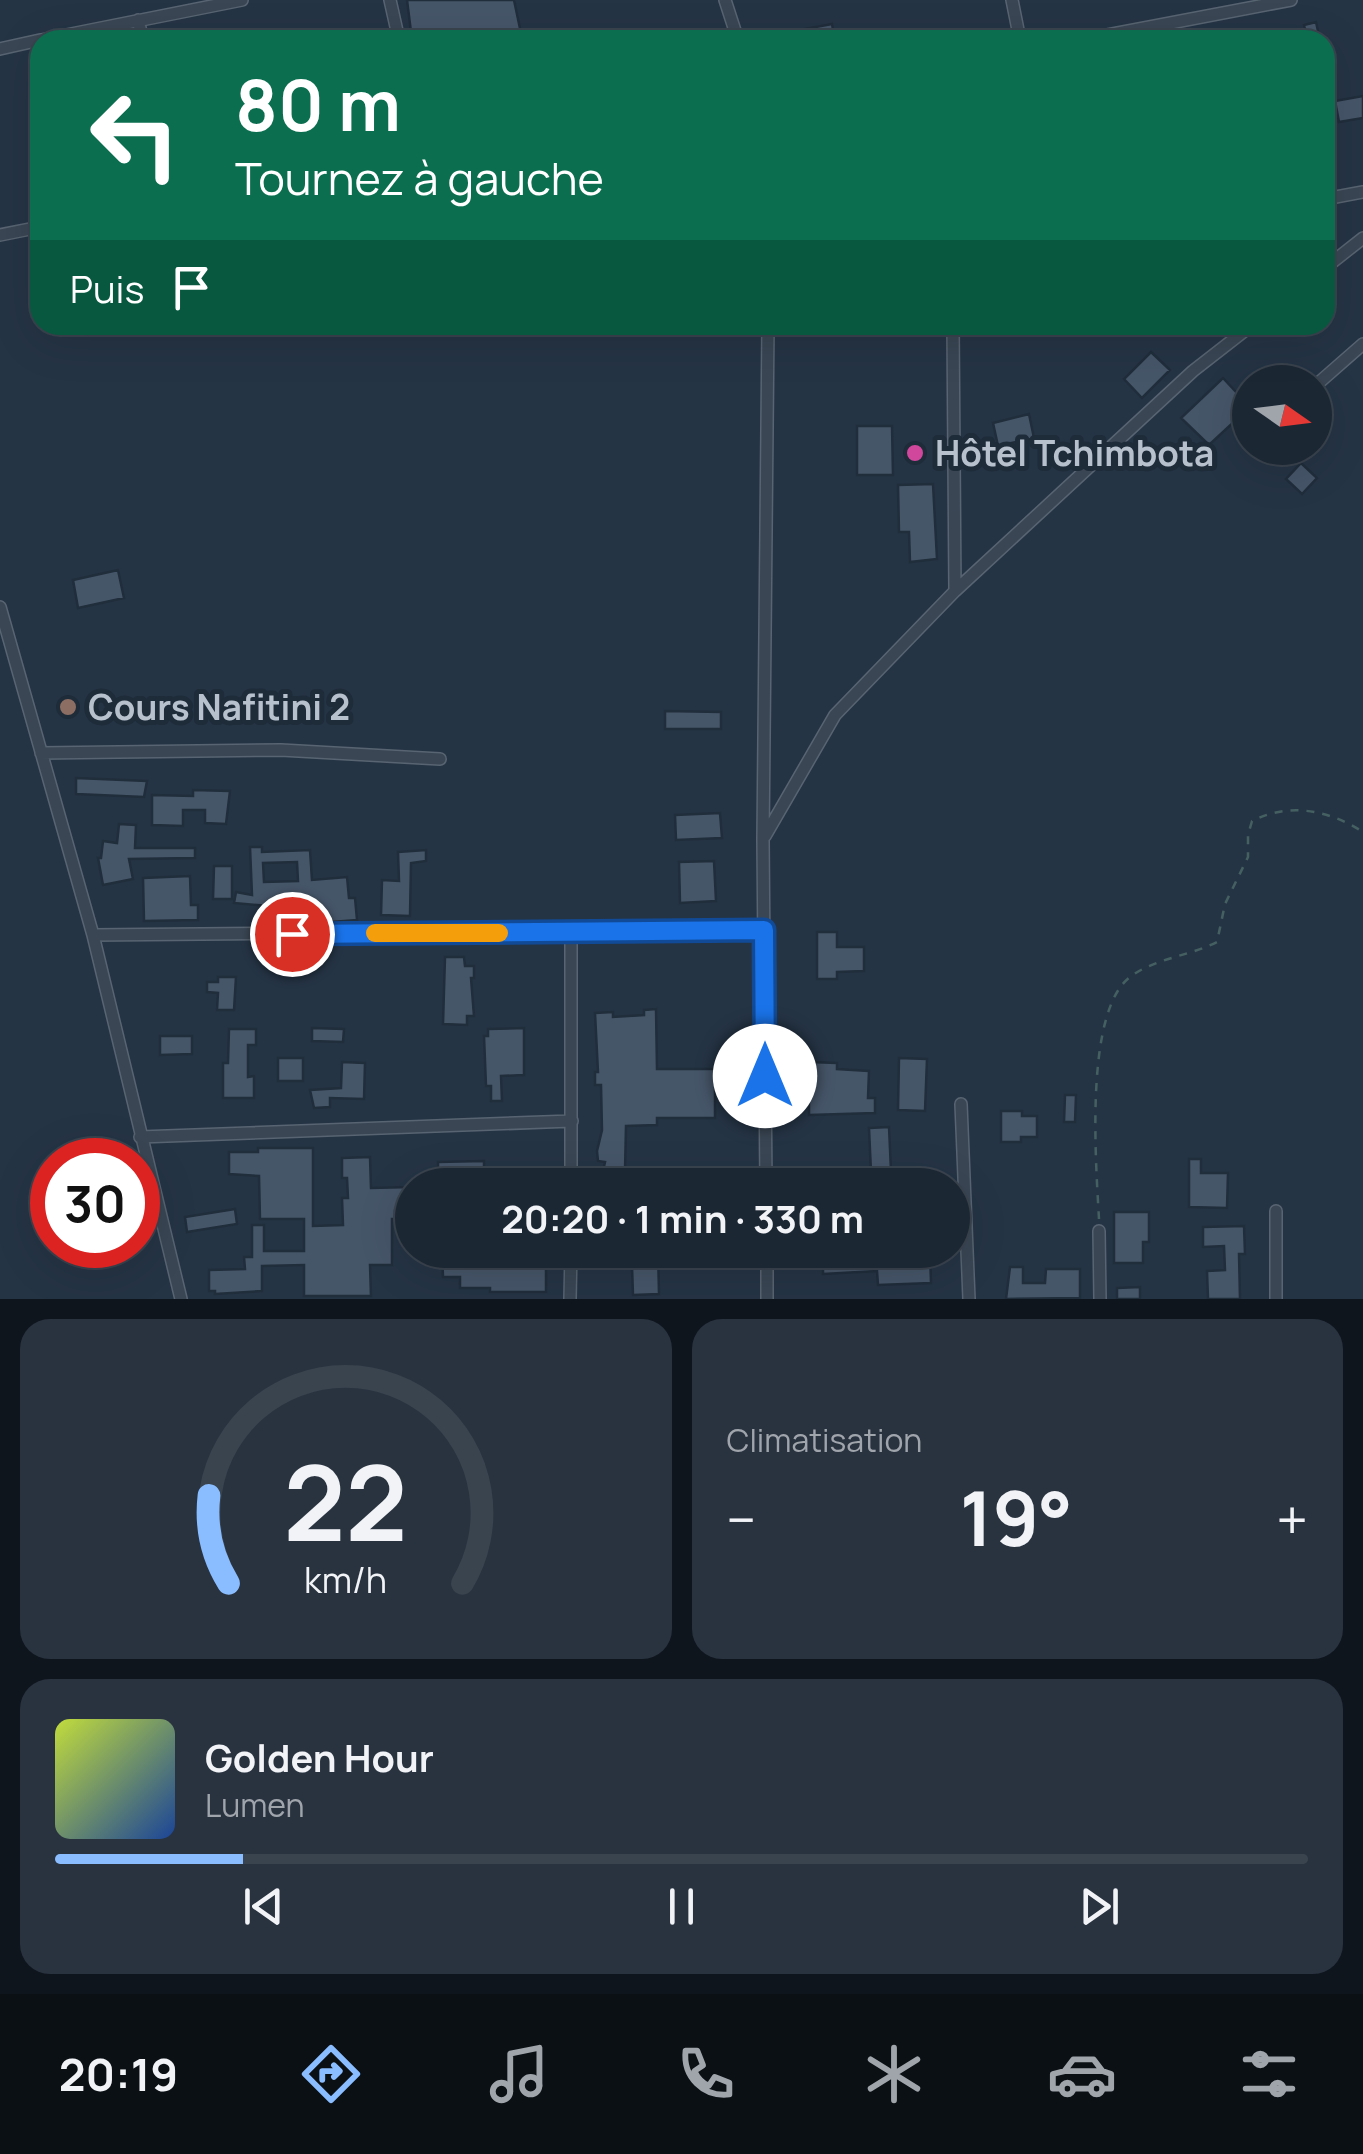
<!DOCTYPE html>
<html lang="fr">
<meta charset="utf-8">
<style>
:root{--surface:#1c2734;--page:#293340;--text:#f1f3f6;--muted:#a0a5ac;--line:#3a444f;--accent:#8abdff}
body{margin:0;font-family:Manrope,sans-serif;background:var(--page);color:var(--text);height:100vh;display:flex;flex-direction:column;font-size:38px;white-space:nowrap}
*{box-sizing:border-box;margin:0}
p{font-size:32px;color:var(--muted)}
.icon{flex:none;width:55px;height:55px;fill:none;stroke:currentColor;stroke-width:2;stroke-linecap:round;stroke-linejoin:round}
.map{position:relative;height:1299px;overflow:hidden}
.panel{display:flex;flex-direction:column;gap:20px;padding:20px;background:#0f151d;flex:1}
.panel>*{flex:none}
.banner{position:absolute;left:30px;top:30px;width:1305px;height:305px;border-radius:30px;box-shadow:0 10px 40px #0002,0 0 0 2px var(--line);background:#0b6e4f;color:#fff;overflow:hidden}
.needle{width:65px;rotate:104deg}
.controls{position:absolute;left:1232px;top:365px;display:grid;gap:20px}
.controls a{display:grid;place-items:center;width:100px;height:100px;border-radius:50%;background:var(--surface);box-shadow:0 10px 40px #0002,0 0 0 2px var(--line);font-size:50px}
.speed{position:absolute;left:30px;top:1138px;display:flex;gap:20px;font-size:50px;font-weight:700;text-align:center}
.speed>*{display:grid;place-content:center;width:130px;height:130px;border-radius:50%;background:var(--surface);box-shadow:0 10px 40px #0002,0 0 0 2px var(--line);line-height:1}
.speed .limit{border:15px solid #d22;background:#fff;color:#111}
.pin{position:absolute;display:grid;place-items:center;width:85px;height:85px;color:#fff;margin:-42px;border:5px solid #fff;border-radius:50%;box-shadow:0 2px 10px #0007}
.me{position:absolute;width:110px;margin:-55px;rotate:0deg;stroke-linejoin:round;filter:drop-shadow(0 0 8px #0008)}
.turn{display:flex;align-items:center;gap:35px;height:210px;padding:0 40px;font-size:45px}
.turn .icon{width:130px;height:130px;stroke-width:2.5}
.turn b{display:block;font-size:70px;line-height:85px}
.then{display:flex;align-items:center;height:95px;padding:0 40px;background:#0003;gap:20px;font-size:38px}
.big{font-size:75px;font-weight:700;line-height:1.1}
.panel .widget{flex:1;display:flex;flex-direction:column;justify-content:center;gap:15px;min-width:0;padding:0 35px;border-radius:30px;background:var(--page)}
.panel .dial{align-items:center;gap:0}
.dial svg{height:260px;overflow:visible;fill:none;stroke:var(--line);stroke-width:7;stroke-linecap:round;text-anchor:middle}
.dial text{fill:var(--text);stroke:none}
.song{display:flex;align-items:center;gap:30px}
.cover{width:120px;height:120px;border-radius:15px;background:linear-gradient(135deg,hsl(70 70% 55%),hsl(220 70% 35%))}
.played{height:10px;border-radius:5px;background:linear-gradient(90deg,var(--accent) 15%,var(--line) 15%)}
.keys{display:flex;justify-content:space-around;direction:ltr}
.heat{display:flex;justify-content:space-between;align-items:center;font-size:55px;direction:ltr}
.panel .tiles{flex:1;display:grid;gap:20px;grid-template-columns:1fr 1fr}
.widget:last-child{grid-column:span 2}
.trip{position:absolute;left:395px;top:1168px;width:575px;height:100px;border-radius:50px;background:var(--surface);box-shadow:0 10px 40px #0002,0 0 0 2px var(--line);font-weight:700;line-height:100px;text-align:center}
.tabs{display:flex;height:160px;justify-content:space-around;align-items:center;background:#0b1015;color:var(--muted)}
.tabs .icon{width:70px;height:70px}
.tabs .selected{color:var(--accent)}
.tabs b{font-size:45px;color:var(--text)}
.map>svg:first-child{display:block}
.building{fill:#465669;stroke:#202d3b;stroke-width:2.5;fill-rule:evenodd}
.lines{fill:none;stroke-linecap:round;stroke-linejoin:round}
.street-casing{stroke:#586471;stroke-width:14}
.path{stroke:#456061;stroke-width:2.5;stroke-dasharray:8 8;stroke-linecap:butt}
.street{stroke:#3a4654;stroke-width:11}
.route-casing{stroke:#114b97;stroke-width:25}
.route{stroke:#1a73e8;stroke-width:18}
.slow{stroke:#f59e0b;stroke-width:18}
.hotel-dot{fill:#d1479c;stroke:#1e2b39;stroke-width:4}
.education-dot{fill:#8d6e63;stroke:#1e2b39;stroke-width:4}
.labels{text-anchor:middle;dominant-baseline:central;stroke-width:10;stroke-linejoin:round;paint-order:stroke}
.poi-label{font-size:35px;font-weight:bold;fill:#b7c1cd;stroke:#1e2b39;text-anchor:start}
</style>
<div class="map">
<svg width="1363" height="1299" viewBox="0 0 1363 1299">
<rect width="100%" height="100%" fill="#253445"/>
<!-- building -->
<path class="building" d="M 407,0 L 514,0 L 522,38 L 412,40 Z
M 1316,22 L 1320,40 L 1307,40 L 1304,25 Z
M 832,24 L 835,40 L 795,40 L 794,31 Z
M 1363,96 L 1363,118 L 1339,122 L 1335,101 Z
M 1151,352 L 1170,370 L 1142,398 L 1124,379 Z
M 1223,378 L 1250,407 L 1209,445 L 1181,418 Z
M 1029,414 L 1034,438 L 998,446 L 993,423 Z
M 857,426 L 892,426 L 893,475 L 857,475 Z
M 1301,463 L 1317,478 L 1302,494 L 1286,479 Z
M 933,484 L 937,559 L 910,562 L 909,532 L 899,532 L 898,485 Z
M 118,570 L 124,598 L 78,608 L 73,580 Z
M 665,711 L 721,712 L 721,729 L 665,729 Z
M 76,778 L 147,781 L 144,797 L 76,794 Z
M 193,790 L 230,791 L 226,824 L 205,823 L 205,810 L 183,810 L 183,826 L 152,825 L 152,795 L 193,796 Z
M 720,813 L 722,838 L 676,840 L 675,815 Z
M 119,824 L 136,825 L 135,848 L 195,848 L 195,858 L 129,859 L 133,879 L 103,885 L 98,858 L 101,858 L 103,841 L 117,843 Z
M 250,847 L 262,847 L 262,852 L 310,850 L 312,880 L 347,877 L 349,898 L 355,898 L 357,920 L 318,923 L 317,911 L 282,912 L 281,917 L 268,917 L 268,906 L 234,903 L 236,892 L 252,895 ZM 297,862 L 298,881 L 264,882 L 263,863 Z
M 426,850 L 426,861 L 411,863 L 410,916 L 381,915 L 382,880 L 399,881 L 398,852 Z
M 714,861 L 716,901 L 680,903 L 679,862 Z
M 214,866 L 232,866 L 232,899 L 213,899 Z
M 190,876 L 191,905 L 198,905 L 198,920 L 144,921 L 143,878 Z
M 817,932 L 837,932 L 837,947 L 864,947 L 864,971 L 837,972 L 837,979 L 817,979 Z
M 445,957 L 464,957 L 465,966 L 474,966 L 474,978 L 471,978 L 474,1016 L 467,1016 L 467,1025 L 443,1024 Z
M 218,977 L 236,977 L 234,1010 L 217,1010 L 218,993 L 207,992 L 207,982 L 218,982 Z
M 656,1009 L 657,1069 L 715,1069 L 715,1118 L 657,1118 L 657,1125 L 626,1126 L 625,1171 L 603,1171 L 605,1162 L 598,1161 L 597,1151 L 602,1130 L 601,1085 L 595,1085 L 595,1072 L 598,1072 L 595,1013 L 613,1012 L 613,1017 L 644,1015 L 644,1010 Z
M 312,1028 L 344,1029 L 343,1042 L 312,1041 Z
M 524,1028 L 524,1075 L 501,1076 L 502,1101 L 491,1101 L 491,1086 L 486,1086 L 484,1036 L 488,1036 L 488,1029 Z
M 229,1029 L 256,1029 L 256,1045 L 248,1045 L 248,1077 L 254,1076 L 254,1098 L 223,1098 L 223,1063 L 228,1063 Z
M 160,1036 L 192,1036 L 192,1054 L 160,1055 Z
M 278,1058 L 303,1058 L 303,1081 L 278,1081 Z
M 899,1058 L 927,1059 L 925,1111 L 898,1110 Z
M 342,1062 L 365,1063 L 364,1099 L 330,1098 L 330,1107 L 314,1108 L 310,1090 L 341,1088 Z
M 810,1062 L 837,1063 L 837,1069 L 869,1071 L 868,1098 L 875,1098 L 875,1113 L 809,1115 L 809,1099 L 799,1099 L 799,1088 L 809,1088 Z
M 1065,1095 L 1076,1095 L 1075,1122 L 1064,1122 Z
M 1001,1111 L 1022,1111 L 1022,1116 L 1037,1116 L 1037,1137 L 1021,1137 L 1021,1142 L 1001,1142 Z
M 889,1127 L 891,1171 L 871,1172 L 869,1128 Z
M 258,1148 L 313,1148 L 313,1226 L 343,1225 L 342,1198 L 348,1198 L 347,1178 L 342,1178 L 342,1158 L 370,1157 L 371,1188 L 412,1187 L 412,1211 L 395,1211 L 395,1219 L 392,1219 L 392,1265 L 370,1265 L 371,1296 L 304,1296 L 304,1265 L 262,1266 L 262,1291 L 215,1294 L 215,1291 L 209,1291 L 209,1270 L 245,1269 L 244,1257 L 252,1257 L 252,1225 L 264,1225 L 264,1251 L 304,1251 L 304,1219 L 260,1219 L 259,1176 L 229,1174 L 229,1152 L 258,1152 Z
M 1189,1159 L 1201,1159 L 1201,1173 L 1228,1173 L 1227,1208 L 1189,1207 Z
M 484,1161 L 484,1183 L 438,1185 L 438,1162 Z
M 235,1209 L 237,1224 L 187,1232 L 185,1217 Z
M 1114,1212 L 1149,1212 L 1149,1242 L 1143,1242 L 1143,1263 L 1114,1263 Z
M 1244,1226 L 1245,1254 L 1239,1254 L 1240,1299 L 1208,1299 L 1207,1271 L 1225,1270 L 1224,1246 L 1203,1247 L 1203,1227 Z
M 442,1250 L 453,1250 L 453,1258 L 494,1257 L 494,1250 L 537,1250 L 537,1268 L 546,1268 L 546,1292 L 490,1292 L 490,1288 L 460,1288 L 460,1277 L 443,1277 Z
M 625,1250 L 658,1250 L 659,1294 L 633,1295 L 632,1266 L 625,1266 Z
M 930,1252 L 931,1283 L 878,1285 L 877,1271 L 823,1274 L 823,1259 Z
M 1010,1267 L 1023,1267 L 1023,1283 L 1045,1283 L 1046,1269 L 1080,1269 L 1080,1298 L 1006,1299 Z
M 1140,1287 L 1140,1299 L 1117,1299 L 1117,1288 Z"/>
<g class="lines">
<defs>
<path id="street" d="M 390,0 L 399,40
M 725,0 L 738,40
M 1012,0 L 1020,40
M 138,20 L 143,40
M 41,40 L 242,0
M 1081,40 L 1291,0
M 0,49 L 40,40
M 1325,199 L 1363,192
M 0,235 L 40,227
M 1325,268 L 1363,238
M 953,325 L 955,591
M 1315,386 L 1363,344
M 0,607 L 93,935 L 181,1299
M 41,753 L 281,750 L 440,759
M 765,836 L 835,715 L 955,591 L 1193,371 L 1252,325
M 571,932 L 571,1185
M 93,935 L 764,929
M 961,1104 L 969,1299
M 140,1137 L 572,1121
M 766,1185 L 763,840 L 768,325
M 1276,1211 L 1276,1299
M 1099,1231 L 1100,1299
M 767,1250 L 767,1299
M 570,1299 L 571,1250"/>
</defs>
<!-- street casing -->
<use href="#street" class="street-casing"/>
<!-- path -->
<path class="path" d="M 1099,1219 C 1096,1164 1084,1012 1130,977 C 1155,958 1190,956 1217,942 L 1225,904 L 1248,857 L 1248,835 L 1252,821 C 1289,802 1329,810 1363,832"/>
<!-- street -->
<use href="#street" class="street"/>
</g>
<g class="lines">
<defs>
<path id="route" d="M 292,934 L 764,930 L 765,1076"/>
</defs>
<!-- route casing -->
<use href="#route" class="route-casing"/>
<!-- route -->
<use href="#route" class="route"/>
<!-- slow -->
<path class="slow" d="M 375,933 L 499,933"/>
</g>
<!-- markers -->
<circle class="hotel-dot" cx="915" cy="453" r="10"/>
<circle class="education-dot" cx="68" cy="707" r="10"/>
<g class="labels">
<!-- poi labels -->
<g class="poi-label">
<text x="935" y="453">Hôtel Tchimbota</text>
<text x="88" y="707">Cours Nafitini 2</text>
</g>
</g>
</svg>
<div class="controls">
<a><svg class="needle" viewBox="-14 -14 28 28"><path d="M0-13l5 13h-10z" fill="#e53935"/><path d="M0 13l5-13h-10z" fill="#a0a5ac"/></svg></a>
</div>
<div class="speed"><div class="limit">30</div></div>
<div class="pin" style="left:292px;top:934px;background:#d93025"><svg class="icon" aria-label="arrive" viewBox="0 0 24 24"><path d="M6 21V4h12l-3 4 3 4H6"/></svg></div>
<svg class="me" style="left:765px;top:1076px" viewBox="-20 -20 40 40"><circle r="19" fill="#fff"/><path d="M0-13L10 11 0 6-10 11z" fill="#1a73e8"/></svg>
<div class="trip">20:20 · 1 min · 330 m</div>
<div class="banner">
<div class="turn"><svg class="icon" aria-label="left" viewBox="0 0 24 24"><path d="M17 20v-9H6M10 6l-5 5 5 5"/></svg><div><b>80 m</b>Tournez à gauche</div></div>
<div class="then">Puis<svg class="icon" aria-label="arrive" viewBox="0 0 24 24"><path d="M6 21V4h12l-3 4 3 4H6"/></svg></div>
</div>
</div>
<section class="panel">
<div class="tiles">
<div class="widget dial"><svg viewBox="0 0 100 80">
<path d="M14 69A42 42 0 1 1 86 69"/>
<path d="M14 69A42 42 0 0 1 8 42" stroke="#8abdff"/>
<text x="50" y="56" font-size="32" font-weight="700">22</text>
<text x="50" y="72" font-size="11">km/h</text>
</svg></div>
<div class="widget"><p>Climatisation</p>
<div class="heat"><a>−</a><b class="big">19°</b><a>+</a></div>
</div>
<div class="widget">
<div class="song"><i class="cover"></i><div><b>Golden Hour</b><p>Lumen</p></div></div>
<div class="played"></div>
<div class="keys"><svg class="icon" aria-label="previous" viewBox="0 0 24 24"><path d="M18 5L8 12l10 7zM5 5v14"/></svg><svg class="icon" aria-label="pause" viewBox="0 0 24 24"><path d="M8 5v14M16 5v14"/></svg><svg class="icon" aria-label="next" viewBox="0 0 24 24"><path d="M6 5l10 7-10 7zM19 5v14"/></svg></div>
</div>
</div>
</section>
<nav class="tabs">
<b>20:19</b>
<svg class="icon selected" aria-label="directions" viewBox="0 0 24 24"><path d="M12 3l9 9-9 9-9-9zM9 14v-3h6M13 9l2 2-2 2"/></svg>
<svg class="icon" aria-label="music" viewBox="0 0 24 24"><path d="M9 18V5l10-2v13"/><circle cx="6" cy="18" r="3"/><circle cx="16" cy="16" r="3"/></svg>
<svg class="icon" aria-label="phone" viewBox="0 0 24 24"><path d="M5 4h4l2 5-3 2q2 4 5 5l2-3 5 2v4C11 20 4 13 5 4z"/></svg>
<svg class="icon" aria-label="climate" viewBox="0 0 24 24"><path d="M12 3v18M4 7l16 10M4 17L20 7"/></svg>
<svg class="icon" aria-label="car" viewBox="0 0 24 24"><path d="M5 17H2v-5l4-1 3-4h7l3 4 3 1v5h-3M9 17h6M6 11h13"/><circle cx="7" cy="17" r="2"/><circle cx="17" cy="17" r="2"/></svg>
<svg class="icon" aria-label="filters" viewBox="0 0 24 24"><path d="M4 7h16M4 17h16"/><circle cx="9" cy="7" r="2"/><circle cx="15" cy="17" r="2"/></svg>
</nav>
